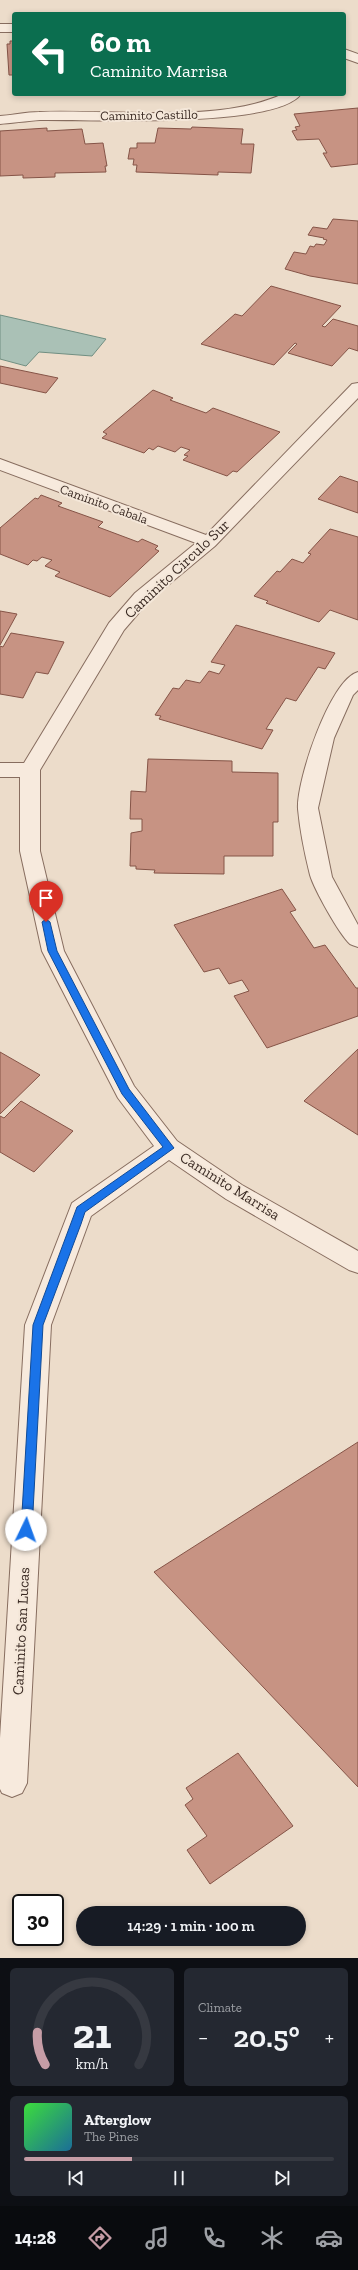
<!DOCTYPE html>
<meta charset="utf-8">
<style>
:root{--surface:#171b24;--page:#242831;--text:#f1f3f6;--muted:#9ea1a6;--line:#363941;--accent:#c69da6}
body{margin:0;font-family:"Zilla Slab",serif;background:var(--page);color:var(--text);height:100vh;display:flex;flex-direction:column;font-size:15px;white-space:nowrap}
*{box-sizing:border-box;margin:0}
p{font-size:13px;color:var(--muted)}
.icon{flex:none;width:22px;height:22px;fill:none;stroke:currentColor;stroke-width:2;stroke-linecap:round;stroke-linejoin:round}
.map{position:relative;height:1958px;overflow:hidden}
.side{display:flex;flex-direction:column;gap:10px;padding:10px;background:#0d0f14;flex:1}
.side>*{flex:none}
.top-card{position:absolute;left:12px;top:12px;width:334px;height:84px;border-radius:4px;box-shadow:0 2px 6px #0003;background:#0b6e4f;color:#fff;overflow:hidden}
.speed{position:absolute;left:12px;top:1894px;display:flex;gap:8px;font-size:20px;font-weight:700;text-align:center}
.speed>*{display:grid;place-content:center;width:52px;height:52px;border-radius:50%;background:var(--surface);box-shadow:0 2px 6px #0003;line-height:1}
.speed .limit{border:2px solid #111;border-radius:6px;background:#fff;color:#111}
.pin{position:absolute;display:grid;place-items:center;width:34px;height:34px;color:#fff;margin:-41px -17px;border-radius:50% 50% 50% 0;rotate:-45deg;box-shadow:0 0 4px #0007}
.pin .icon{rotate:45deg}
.me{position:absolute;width:44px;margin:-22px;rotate:3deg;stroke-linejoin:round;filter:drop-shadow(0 0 3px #0008)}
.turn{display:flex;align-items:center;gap:14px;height:84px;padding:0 12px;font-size:18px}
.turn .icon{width:52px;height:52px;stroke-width:2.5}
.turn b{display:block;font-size:28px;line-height:34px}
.big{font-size:30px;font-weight:600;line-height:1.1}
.side .card{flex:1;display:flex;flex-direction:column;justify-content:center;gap:6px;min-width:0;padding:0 14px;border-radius:6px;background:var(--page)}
.side .dial{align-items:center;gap:0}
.dial svg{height:104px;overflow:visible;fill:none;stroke:var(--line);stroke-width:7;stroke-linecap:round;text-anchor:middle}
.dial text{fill:var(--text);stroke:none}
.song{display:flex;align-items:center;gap:12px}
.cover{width:48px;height:48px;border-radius:6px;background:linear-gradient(135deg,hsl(120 70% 55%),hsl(200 70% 35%))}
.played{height:4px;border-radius:2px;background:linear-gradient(90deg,var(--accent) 35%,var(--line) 35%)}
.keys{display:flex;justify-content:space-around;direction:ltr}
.heat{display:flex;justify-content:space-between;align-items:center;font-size:22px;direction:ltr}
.side .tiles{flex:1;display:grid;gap:10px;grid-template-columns:1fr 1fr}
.card:last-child{grid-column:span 2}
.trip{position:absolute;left:76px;top:1906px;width:230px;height:40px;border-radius:20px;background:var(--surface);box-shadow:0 2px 6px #0003;font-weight:600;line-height:40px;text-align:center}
.tabs{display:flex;height:64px;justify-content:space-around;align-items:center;background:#090b0e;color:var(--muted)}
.tabs .icon{width:28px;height:28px}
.tabs .selected{color:var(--accent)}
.tabs b{font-size:18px;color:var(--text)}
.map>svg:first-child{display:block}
.water{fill:#aac1b6;stroke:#718f82}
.building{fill:#c79383;stroke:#855447}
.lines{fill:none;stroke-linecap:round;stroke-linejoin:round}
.minor-casing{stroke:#876d5f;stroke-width:2}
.minor{fill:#f7eadd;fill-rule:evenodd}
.route{fill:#1a73e8;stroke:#114b97}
.labels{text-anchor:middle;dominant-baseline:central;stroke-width:4;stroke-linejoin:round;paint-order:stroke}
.far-street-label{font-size:13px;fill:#392922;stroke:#f4e7d9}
.street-label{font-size:15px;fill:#392922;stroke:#f4e7d9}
</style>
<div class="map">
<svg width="358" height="1958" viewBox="0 0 358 1958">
<rect width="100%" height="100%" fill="#ecdcca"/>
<!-- water -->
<path class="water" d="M 0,315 L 106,339 L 92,356 L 39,352 L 26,366 L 0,359 Z"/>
<!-- building -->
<path class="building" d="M 10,41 L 14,41 L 14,75 L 9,75 L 7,44 L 10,44 Z
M 358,108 L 358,164 L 331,167 L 323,153 L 327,153 L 319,139 L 297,140 L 292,131 L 297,130 L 295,127 L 300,126 L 294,114 Z
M 192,127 L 243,129 L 241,144 L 254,144 L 251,173 L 218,172 L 218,175 L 136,172 L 137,165 L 133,165 L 134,159 L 128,159 L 130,148 L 137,148 L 137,143 L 155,143 L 158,128 L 191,129 Z
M 47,128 L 47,131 L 82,129 L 85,144 L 103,143 L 107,166 L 105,166 L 106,172 L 55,173 L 55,177 L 23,178 L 23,175 L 0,176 L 0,131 Z
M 333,219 L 358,221 L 358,284 L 310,276 L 285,269 L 294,252 L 306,254 L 310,246 L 314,247 L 316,244 L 324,245 L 327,240 L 323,239 L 324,238 L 308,235 L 313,227 L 327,229 Z
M 271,286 L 341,306 L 322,326 L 325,327 L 333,319 L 358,326 L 358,351 L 349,348 L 332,366 L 288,353 L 297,344 L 295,343 L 274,365 L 201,344 L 235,314 L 242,316 Z
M 0,366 L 58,378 L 46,393 L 0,383 Z
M 153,390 L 173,398 L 170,400 L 206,413 L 213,408 L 280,432 L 237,472 L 233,471 L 227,476 L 183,460 L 188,456 L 184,455 L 190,450 L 181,447 L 175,452 L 158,446 L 153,450 L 149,448 L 144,453 L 102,438 L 107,434 L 103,432 Z
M 340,476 L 358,482 L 358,513 L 318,499 Z
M 41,495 L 62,503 L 58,506 L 103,522 L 98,527 L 138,542 L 142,539 L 158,546 L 155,549 L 159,551 L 110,597 L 55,576 L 60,572 L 45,566 L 52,560 L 42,557 L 37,561 L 33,560 L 28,565 L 0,554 L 0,528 L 35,498 L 38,499 Z
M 330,529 L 358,537 L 358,620 L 330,610 L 319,622 L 266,603 L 268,601 L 254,596 L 277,571 L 280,572 L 292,559 L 303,563 L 311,554 L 308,553 Z
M 0,611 L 17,614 L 0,645 Z
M 236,625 L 335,653 L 325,669 L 318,667 L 296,701 L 286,698 L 266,729 L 273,730 L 262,749 L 159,719 L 161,716 L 155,715 L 173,688 L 179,689 L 186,680 L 200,683 L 209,671 L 219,674 L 225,665 L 211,662 Z
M 11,633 L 64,642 L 48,674 L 36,672 L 23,698 L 0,694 L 0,646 L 3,647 Z
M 148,759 L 232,761 L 232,772 L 278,773 L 278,822 L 273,822 L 273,856 L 224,856 L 224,874 L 154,873 L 155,870 L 136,869 L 136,866 L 130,866 L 131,833 L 142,831 L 142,819 L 130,819 L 131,791 L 146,792 Z
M 282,889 L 296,910 L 290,912 L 314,948 L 325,945 L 356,988 L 358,988 L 358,1016 L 267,1048 L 234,996 L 249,991 L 242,980 L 229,984 L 219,968 L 204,972 L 174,925 Z
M 358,1049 L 358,1135 L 304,1101 Z
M 0,1052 L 40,1075 L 0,1114 Z
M 21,1101 L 73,1131 L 34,1172 L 0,1152 L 0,1116 L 4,1118 Z
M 358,1442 L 358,1787 L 154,1572 Z
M 238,1753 L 293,1826 L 210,1884 L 187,1850 L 207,1836 L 185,1805 L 193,1799 L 186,1788 Z"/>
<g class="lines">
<defs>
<path id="minor" d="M 0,24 L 14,24 L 14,32 L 0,32 Z
M 344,49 L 358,54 L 358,63 L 344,58 Z
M 283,94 L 301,94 C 276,129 85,119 40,120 C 26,121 13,123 0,124 L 0,116 C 13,115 26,112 39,112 C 111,109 218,124 283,94 Z
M 358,383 L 358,398 L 215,546 L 149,601 L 124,630 L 40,770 L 40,851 L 64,951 L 134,1086 L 177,1141 L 242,1185 L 358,1251 L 358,1273 L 349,1270 L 226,1199 L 169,1160 L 91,1216 L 51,1325 L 27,1783 L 22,1793 L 12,1797 L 2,1793 L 0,1789 L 0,1738 L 25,1325 L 72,1203 L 154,1146 L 118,1098 L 42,951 L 20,851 L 20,777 L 0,777 L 0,763 L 24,763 L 109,623 L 135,593 L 196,543 L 0,470 L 0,459 L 206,535 L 352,384 Z
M 358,672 L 358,690 L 353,695 L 334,738 L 318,808 L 332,877 L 358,925 L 358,947 C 355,946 352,945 350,944 C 339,934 314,889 310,875 C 305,855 300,831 298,809 C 296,782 330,679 358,672 Z"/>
</defs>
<!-- minor casing -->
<use href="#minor" class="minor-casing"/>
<!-- minor -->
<use href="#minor" class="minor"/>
</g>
<!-- route -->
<path class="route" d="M 46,919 L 50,922 L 57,951 L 129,1089 L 174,1148 L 85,1212 L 81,1224 L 43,1325 L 32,1530 L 26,1535 L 21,1530 L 33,1325 L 77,1207 L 163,1147 L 122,1094 L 48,951 L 42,922 Z"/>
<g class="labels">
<!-- far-street labels -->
<g class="far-street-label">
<text transform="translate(149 115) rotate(-1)">Caminito Castillo</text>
<text transform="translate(104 504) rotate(20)">Caminito Cabala</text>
</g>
<!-- street labels -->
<g class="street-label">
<text transform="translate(177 569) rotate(-43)">Caminito Circulo Sur</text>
<text transform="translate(230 1186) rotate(32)">Caminito Marrisa</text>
<text transform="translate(21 1631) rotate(-87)">Caminito San Lucas</text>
</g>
</g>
</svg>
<div class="speed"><div class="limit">30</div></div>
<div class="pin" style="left:46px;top:922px;background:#d93025"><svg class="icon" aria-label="arrive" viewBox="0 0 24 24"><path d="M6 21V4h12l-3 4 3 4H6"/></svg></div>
<svg class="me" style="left:26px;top:1530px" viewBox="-20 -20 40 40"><circle r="19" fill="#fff"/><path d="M0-13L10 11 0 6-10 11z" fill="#1a73e8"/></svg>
<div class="trip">14:29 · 1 min · 100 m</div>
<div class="top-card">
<div class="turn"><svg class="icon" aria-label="left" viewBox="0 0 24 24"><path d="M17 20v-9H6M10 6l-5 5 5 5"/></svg><div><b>60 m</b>Caminito Marrisa</div></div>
</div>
</div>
<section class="side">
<div class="tiles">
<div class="card dial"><svg viewBox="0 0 100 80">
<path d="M14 69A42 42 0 1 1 86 69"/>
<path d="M14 69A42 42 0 0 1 8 44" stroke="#c69da6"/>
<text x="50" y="56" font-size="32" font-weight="700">21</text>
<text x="50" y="72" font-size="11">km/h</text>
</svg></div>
<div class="card"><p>Climate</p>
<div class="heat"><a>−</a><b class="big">20.5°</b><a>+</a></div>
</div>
<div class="card">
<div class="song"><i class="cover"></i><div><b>Afterglow</b><p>The Pines</p></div></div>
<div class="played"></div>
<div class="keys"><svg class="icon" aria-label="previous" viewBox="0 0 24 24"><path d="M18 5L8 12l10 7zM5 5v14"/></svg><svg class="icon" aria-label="pause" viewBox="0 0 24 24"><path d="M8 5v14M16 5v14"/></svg><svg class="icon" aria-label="next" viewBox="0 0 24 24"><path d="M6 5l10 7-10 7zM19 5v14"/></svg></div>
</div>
</div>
</section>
<nav class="tabs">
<b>14:28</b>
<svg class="icon selected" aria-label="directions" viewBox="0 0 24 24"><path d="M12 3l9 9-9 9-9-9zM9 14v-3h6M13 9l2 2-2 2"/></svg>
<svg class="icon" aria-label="music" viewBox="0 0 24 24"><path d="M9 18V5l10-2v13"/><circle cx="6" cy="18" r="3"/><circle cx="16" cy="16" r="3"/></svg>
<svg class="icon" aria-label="phone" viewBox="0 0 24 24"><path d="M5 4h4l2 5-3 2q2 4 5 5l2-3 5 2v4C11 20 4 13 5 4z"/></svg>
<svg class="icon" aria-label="climate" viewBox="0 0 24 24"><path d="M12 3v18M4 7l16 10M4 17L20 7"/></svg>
<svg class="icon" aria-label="car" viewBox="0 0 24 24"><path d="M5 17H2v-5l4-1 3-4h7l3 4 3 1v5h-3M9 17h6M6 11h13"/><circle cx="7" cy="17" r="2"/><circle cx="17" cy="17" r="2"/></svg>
</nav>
